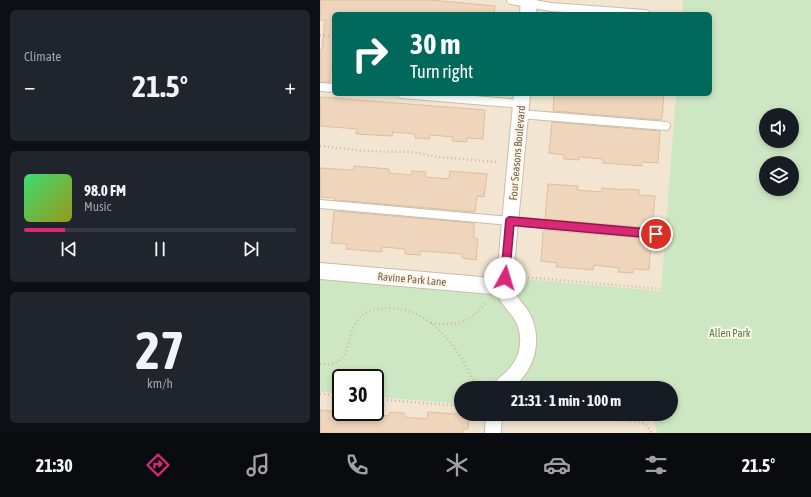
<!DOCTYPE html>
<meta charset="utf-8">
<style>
:root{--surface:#171b24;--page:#20242c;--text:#f1f3f6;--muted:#9ea1a6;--line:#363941;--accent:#db2777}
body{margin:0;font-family:"Asap Condensed",sans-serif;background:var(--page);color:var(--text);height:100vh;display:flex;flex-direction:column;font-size:15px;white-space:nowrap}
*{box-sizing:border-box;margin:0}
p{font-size:13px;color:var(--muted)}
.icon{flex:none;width:22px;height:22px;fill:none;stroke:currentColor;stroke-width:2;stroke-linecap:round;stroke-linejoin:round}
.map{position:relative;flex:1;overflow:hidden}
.sheet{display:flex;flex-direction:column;gap:10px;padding:10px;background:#0d0f14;width:320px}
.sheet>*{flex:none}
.banner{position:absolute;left:12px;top:12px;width:380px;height:84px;border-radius:6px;box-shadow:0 2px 6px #0003;background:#00695c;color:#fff;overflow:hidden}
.tools{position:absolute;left:439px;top:108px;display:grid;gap:8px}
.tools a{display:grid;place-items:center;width:40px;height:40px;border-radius:50%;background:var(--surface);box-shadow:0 2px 6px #0003;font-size:20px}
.speed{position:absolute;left:12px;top:369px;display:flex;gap:8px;font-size:20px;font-weight:700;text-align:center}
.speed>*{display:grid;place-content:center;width:52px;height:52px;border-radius:50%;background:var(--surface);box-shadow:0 2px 6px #0003;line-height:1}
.speed .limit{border:2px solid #111;border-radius:6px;background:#fff;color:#111}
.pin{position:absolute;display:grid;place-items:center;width:34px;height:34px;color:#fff;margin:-17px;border:2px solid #fff;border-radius:50%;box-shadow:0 1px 4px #0007}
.me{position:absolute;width:44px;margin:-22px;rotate:6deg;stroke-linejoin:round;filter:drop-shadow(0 0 3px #0008)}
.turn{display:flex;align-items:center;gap:14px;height:84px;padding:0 12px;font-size:18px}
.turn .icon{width:52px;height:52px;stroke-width:2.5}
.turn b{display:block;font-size:28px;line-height:34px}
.big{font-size:30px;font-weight:700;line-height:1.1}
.sheet .tile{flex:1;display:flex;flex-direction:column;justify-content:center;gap:6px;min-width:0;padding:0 14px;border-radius:6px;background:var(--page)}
.sheet .dial{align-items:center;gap:0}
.dial b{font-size:52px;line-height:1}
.song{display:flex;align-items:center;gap:12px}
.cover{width:48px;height:48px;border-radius:6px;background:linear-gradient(135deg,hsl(140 70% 55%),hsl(60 70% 35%))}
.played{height:4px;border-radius:2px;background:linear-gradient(90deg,var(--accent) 15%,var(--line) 15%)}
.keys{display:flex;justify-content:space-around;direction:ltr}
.heat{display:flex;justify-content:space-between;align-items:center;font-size:22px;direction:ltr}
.trip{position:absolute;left:134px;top:381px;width:224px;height:40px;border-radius:20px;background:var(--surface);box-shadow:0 2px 6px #0003;font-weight:700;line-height:40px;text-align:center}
.tab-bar{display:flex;height:64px;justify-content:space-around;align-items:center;background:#090b0e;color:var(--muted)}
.tab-bar .icon{width:28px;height:28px}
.tab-bar .current{color:var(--accent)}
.tab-bar b{font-size:18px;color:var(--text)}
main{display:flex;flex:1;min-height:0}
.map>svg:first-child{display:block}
.residential{fill:#f2e6d2}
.green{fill:#cee7c3;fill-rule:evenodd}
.building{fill:#eed5bc;stroke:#e0bd9e}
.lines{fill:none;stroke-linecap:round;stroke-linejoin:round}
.service-casing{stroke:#cbbcaa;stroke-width:10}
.minor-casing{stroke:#cbbcaa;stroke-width:18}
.path{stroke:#d3b9a0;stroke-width:2.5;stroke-dasharray:1 3;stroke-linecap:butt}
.service{stroke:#fff;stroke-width:8}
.minor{stroke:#fff;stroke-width:16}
.route-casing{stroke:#8e194d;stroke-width:10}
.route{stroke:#db2777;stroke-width:7}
.labels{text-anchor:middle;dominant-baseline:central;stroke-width:4;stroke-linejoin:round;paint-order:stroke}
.street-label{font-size:11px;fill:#715c4b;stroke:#fef8e9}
.park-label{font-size:11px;fill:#517c46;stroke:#fef8e9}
</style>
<main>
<section class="sheet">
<div class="tile"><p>Climate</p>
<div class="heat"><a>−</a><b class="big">21.5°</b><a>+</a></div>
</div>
<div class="tile">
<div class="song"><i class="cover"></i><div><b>98.0 FM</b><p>Music</p></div></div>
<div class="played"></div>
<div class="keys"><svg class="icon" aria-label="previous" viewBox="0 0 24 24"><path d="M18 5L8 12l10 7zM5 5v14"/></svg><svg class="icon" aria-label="pause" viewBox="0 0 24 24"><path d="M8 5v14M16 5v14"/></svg><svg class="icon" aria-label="next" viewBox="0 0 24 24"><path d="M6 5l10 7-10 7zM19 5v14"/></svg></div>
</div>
<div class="tile dial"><b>27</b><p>km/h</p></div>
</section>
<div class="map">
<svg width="491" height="433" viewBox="0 0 491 433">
<rect width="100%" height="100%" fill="#fbf4e3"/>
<!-- residential -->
<path class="residential" d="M 0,0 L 363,0 L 362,14 L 14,14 L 14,94 L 356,94 L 342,291 L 195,278 L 192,295 L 0,279 Z
M 0,392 L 21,394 L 21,412 L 55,412 L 55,397 L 141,404 L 141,414 L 263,414 L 333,420 L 337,433 L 0,433 Z"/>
<!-- green -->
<path class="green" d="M 363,0 L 491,0 L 491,433 L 337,433 L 333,420 L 263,414 L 351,414 L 351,388 L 141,388 L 141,404 L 55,397 L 55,378 L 21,378 L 21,394 L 0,392 L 0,279 L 192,295 L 195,278 L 341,291 L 356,94 L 390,94 L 390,14 L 362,14 ZM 446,115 L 472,115 L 472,141 L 446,141 ZM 446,163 L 472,163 L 472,189 L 446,189 Z"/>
<!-- building -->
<path class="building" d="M 0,0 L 111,0 L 175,6 L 174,14 L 14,14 L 14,68 L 11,67 L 10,82 L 0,82 L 0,50 L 2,50 L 5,20 L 0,20 Z
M 234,94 L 344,94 L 342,118 L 341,120 L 233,111 Z
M 0,97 L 165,110 L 163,139 L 147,138 L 147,142 L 132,141 L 133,137 L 110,135 L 109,139 L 95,138 L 95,134 L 73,132 L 72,136 L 36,134 L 37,129 L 0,126 Z
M 232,122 L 340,131 L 338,163 L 322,162 L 322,166 L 283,163 L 283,159 L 259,157 L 259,160 L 244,159 L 244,155 L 229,153 Z
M 34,166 L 69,169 L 69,173 L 91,175 L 92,171 L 106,172 L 106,177 L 129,179 L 130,171 L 167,174 L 164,197 L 157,196 L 155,212 L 15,200 L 15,198 L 0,197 L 0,168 L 33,170 Z
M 228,184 L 258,186 L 257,190 L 282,192 L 282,188 L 305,190 L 305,189 L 319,190 L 319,195 L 335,196 L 332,228 L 225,219 Z
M 14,211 L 154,223 L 154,238 L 158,239 L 156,260 L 142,258 L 142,254 L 116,252 L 100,251 L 100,255 L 85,254 L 85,249 L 62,247 L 62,252 L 26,249 L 27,244 L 11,243 Z
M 224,230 L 331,239 L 329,270 L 313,269 L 313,273 L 298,272 L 299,268 L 274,265 L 273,270 L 251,268 L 236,267 L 237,263 L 221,261 L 223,232 L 224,232 Z
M 0,410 L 21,412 L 48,412 L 47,414 L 69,416 L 70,412 L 84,413 L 84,417 L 107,419 L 108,412 L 149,415 L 148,429 L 143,429 L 143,433 L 0,433 Z"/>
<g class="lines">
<defs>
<path id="service" d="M 191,0 L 231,7 L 325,14
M 0,87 L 14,88
M 82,94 L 201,104
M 200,114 L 346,126
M 0,204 L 336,234"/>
<path id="minor" d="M 208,14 L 209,0
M 0,271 L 184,287
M 181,388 C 185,382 192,379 196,373 C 211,356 212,331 200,313 C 193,304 186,298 184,287 L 202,94
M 173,433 L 174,414"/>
</defs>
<!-- service casing -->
<use href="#service" class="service-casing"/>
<!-- minor casing -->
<use href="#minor" class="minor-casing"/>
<!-- path -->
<path class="path" d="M 0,35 L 14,37
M 0,146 L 44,151 L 91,152 L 118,157 L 177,162
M 204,277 L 340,289
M 111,323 C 136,326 151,323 166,302
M 0,364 C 7,365 15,365 20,360 C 31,350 28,330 39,319 C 46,310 55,309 66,308 C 113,307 140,351 157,388
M 0,394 L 21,396
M 55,399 L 141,406
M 235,414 L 320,422 C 326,424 329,427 331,433"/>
<!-- service -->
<use href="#service" class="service"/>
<!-- minor -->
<use href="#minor" class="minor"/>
</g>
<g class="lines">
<defs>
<path id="route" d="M 185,278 L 190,221 L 336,234"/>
</defs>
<!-- route casing -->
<use href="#route" class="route-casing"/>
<!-- route -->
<use href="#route" class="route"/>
</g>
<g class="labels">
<!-- street labels -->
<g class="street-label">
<text transform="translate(197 153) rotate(-85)">Four Seasons Boulevard</text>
<text transform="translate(92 279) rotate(5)">Ravine Park Lane</text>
</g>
<!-- park labels -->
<g class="park-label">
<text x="410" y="333">Allen Park</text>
</g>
</g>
</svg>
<div class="tools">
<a><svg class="icon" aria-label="sound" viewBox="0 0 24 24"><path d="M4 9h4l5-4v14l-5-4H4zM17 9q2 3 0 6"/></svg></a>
<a><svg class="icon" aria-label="layers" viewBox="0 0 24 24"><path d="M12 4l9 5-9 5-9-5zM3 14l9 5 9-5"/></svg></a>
</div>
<div class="speed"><div class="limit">30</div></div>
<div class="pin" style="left:336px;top:234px;background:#d93025"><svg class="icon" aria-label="arrive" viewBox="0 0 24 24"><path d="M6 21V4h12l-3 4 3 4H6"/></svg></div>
<svg class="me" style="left:185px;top:278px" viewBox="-20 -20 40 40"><circle r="19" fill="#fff"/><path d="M0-13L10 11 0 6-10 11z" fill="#db2777"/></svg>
<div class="trip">21:31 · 1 min · 100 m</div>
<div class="banner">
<div class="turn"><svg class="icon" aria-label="right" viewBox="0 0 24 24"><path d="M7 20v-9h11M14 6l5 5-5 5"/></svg><div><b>30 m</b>Turn right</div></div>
</div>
</div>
</main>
<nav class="tab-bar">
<b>21:30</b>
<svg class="icon current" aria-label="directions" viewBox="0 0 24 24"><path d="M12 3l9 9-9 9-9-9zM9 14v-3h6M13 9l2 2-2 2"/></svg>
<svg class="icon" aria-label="music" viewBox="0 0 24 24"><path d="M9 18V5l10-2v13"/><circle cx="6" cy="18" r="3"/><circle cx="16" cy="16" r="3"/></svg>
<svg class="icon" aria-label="phone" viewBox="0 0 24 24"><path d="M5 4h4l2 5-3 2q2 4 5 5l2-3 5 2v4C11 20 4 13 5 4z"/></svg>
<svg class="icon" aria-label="climate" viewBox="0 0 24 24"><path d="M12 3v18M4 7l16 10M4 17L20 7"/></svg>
<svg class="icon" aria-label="car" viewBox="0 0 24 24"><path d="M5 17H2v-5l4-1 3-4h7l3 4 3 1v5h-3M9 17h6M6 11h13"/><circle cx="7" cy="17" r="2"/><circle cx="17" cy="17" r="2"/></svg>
<svg class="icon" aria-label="filters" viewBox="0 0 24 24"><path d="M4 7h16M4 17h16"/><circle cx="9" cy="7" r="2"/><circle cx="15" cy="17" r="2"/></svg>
<b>21.5°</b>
</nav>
